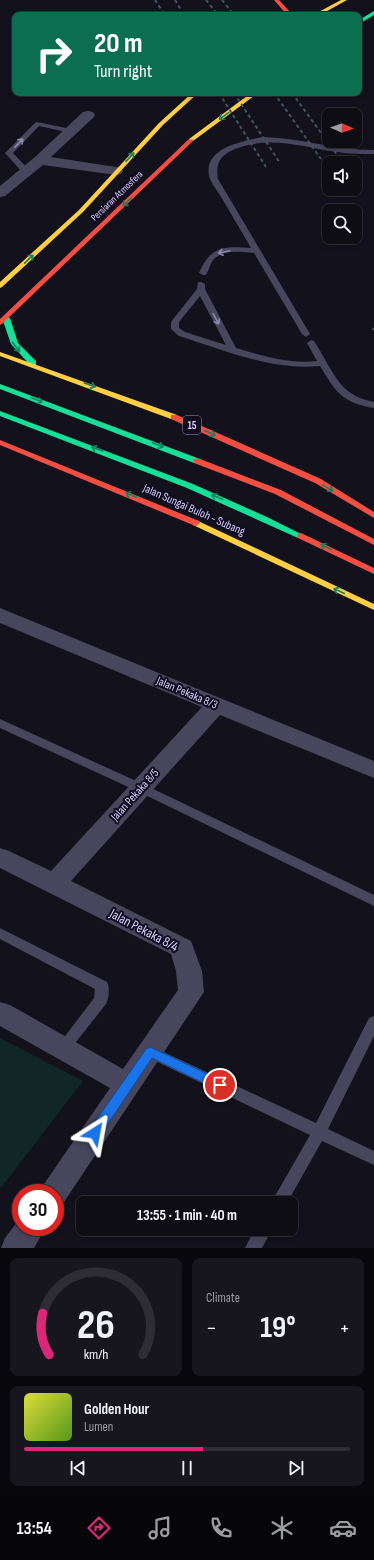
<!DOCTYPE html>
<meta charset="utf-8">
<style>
:root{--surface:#0e0d14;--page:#17161d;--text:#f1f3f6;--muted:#9b9ca0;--line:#2e2d34;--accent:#db2777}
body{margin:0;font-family:"Sofia Sans Condensed",sans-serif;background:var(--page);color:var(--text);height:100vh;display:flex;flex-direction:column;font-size:15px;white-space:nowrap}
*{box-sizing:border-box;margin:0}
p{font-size:13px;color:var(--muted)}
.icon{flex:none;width:22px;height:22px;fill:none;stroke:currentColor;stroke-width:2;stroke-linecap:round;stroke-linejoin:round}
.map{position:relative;height:1248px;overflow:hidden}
.drawer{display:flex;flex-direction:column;gap:10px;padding:10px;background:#08070b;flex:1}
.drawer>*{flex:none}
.hud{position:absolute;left:12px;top:12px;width:350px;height:84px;border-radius:8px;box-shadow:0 2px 6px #0003,0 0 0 1px var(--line);background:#0b6e4f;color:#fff;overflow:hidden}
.needle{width:26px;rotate:92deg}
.tools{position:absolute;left:322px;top:108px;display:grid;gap:8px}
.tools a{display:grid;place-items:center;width:40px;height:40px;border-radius:8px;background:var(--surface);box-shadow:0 2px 6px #0003,0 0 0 1px var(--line);font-size:20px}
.speed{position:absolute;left:12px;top:1184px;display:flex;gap:8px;font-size:20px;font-weight:700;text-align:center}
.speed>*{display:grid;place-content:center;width:52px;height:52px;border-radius:50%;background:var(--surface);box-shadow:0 2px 6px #0003,0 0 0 1px var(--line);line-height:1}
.speed .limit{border:6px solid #d22;background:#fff;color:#111}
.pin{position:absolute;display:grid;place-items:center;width:34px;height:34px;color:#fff;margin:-17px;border:2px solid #fff;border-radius:50%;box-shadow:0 1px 4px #0007}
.me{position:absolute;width:44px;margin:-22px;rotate:34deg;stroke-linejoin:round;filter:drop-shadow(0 0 3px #0008)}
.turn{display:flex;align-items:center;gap:14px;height:84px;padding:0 16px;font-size:18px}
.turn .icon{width:52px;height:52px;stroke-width:2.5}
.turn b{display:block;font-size:28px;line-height:34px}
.big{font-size:30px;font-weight:700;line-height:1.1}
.drawer .widget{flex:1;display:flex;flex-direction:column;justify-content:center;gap:6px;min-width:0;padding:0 14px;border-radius:8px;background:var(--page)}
.drawer .dial{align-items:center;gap:0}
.dial svg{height:104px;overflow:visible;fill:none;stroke:var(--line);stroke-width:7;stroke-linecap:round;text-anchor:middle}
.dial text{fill:var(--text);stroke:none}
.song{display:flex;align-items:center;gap:12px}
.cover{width:48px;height:48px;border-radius:6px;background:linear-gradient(135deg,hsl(60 70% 55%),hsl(90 70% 35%))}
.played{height:4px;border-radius:2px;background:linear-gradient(90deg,var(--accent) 55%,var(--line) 55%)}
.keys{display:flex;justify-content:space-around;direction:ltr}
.heat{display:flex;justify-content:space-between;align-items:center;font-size:22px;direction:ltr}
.drawer .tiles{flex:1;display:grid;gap:10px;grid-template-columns:1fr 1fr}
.widget:last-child{grid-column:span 2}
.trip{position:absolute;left:76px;top:1196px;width:222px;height:40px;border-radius:8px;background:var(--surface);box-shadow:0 2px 6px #0003,0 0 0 1px var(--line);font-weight:700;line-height:40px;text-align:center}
.tabs{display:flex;height:64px;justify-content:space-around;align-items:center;background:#060508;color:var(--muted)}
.tabs .icon{width:28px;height:28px}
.tabs .selected{color:var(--accent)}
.tabs b{font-size:18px;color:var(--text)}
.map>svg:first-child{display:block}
.green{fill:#112626}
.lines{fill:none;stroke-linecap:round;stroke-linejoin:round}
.lane{fill:#48465c;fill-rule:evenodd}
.street{fill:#48465c;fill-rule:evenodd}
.fast{fill:#16e098;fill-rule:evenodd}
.slow{fill:#ffcf43;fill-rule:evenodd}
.jam{fill:#f24e42;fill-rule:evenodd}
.rail-far1{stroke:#415463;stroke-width:2;stroke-dasharray:3.5 3;stroke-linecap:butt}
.rail{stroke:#415463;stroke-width:2.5;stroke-dasharray:5 4;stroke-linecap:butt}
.oneway{stroke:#148162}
.oneway2{stroke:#8e8aac}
.route{fill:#1a73e8;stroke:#114b97}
.labels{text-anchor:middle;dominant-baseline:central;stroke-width:4;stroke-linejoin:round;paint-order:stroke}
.far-street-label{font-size:10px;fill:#d4cdfd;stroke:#110d1f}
.shield{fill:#110d1f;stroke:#9a93ba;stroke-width:1}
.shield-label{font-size:11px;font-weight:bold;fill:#d4cdfd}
.street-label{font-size:12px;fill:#d4cdfd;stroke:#110d1f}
.near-street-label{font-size:14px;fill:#d4cdfd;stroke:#110d1f}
</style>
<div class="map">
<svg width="374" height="1248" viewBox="0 0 374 1248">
<rect width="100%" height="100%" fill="#13111b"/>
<!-- green -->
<path class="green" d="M 0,1038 L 83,1081 L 0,1189 Z"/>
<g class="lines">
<!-- lane -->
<path class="lane" d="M 37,122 L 71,129 L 75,131 L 71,133 L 39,126 L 13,153 L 30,171 L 26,173 L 23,173 L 5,153 L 35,123 Z
M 263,137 C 301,138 336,150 374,150 L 374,154 C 362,154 350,154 337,152 C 302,147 270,135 235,149 C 221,155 215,162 218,179 L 310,334 L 306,337 L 302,334 L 254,253 C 241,252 223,249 213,260 C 210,264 209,270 206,275 L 203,275 L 199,273 C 211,246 223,246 251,248 C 242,232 232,216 223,200 C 219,193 213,186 210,179 C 200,148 243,141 263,137 Z
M 198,282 L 201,282 L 205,284 L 205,289 L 236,348 C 263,356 289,364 317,361 L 307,343 L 311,340 L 314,341 C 332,368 338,396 374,402 L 374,408 C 342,403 336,392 320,366 C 272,371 224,350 179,336 L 171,329 L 171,322 L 197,289 ZM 200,296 L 226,345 L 185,332 L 179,328 L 179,322 Z
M 0,719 L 145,785 L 374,895 L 374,906 L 137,791 L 0,728 Z
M 0,928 L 107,982 C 110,988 109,998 106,1004 L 68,1052 L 63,1054 L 58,1052 L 56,1048 L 94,998 L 95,989 L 0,939 Z
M 374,1016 L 374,1036 L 328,1129 L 374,1151 L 374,1165 L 322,1141 L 287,1203 L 271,1203 L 310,1135 L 145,1056 L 143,1052 L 145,1048 L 150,1046 L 155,1048 L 316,1123 L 369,1018 Z
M 255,1229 L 272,1229 L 262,1248 L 245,1248 Z"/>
<!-- street -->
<path class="street" d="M 88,111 L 93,112 L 95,115 L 93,118 L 51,157 L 116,167 L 121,168 L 123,171 L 121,174 L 116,175 L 43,165 L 5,196 L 0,197 L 0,186 L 35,157 L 83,112 Z
M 0,608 L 374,761 L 374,778 L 220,715 L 71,881 L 191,941 L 202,971 L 204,992 L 64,1202 L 55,1206 L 55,1193 L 39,1193 L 44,1184 L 110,1088 L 0,1026 L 0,1002 L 10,1005 L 123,1069 L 178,990 L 176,971 L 171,954 L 0,868 L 0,848 L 9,851 L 51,871 L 202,707 L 0,623 Z
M 21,1217 L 21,1227 L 46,1227 L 34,1248 L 1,1248 L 5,1238 Z"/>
<!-- fast -->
<path class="fast" d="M 374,11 L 374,15 L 359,24 L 359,20 Z
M 6,316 L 10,318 L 18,343 L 36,361 L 36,365 L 30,365 L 11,344 L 2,318 Z
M 0,384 L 200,459 L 201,461 L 197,463 L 194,463 L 0,389 Z
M 0,411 L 193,484 L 267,517 L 305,536 L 304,538 L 298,538 L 187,488 L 0,416 Z"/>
<!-- slow -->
<path class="slow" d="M 341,0 L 347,0 L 320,15 L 313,15 Z
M 192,93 L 198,93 L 163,125 L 83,212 L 2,287 L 0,288 L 0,282 L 79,210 L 159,123 Z
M 251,93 L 258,93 L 193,141 L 189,141 L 189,139 Z
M 0,352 L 177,415 L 178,417 L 177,419 L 171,419 L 0,356 Z
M 196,520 L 374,604 L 374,610 L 193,525 L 192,523 Z"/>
<!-- jam -->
<path class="jam" d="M 274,0 L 279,0 L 293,15 L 287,15 Z
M 189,139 L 194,140 L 2,324 L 0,325 L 0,319 Z
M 171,415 L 177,415 L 321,479 L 374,512 L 374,518 L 315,483 L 171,419 Z
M 0,440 L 199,521 L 200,523 L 196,526 L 193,525 L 0,445 Z
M 194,459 L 200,459 L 281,490 L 374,539 L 374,545 L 275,494 L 194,463 L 193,461 Z
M 301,533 L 374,568 L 374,574 L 298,538 L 297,536 L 298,534 Z"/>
<!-- rail-far1 -->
<path class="rail-far1" d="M 155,0 L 165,15
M 175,0 L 184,15
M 206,0 L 218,15
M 222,0 L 234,15
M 219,93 L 266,167
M 234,93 L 280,163
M 274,93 L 321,159
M 292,93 L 343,163"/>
<!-- rail -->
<path class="rail" d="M 373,328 L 374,330"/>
</g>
<!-- one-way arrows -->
<defs><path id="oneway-shaft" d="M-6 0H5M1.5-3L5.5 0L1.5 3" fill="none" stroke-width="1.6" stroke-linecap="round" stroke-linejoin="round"/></defs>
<g class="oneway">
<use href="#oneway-shaft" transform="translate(224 116) rotate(144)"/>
<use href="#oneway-shaft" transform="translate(130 157) rotate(-47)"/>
<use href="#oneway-shaft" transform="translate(127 202) rotate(136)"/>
<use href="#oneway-shaft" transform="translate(29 259) rotate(-43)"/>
<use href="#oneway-shaft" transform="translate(16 347) rotate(54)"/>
<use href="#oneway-shaft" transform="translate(90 385) rotate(20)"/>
<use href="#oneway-shaft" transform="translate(37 400) rotate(21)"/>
<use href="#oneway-shaft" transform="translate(210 433) rotate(24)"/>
<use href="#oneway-shaft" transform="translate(158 445) rotate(21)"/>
<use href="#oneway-shaft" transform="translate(97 449) rotate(-160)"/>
<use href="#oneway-shaft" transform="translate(328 488) rotate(32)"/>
<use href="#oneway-shaft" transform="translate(131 495) rotate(-158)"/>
<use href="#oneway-shaft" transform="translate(217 497) rotate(-157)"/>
<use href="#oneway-shaft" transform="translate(326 547) rotate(-154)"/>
<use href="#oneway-shaft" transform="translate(339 591) rotate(-155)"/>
</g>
<g class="oneway2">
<use href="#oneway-shaft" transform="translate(19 143) rotate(-46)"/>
<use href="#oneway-shaft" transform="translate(224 252) rotate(168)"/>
<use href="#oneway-shaft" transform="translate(216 319) rotate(62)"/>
</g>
<!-- route -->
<path class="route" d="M 150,1047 L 225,1082 L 226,1085 L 225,1089 L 220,1090 L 216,1089 L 152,1058 L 99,1137 L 95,1138 L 90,1137 L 89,1133 L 90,1129 L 146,1049 Z"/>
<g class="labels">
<!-- far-street labels -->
<g class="far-street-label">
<text transform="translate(117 196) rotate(-44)">Persiaran Atmosfera</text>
</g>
<!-- shield labels -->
<rect class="shield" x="183" y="416" width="18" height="18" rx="3"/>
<g class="shield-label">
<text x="192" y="425">15</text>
</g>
<!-- street labels -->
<g class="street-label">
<text transform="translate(194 510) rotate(24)">Jalan Sungai Buloh - Subang</text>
<text transform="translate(187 693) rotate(23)">Jalan Pekaka 8/3</text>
<text transform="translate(135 795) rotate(-48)">Jalan Pekaka 8/5</text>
</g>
<!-- near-street labels -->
<g class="near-street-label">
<text transform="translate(144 930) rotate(28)">Jalan Pekaka 8/4</text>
</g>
</g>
</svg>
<div class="tools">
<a><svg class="needle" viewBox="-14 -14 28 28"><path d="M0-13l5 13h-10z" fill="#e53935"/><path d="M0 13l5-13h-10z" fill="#9b9ca0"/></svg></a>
<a><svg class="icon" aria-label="sound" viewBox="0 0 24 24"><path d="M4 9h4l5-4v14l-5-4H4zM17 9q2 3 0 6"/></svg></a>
<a><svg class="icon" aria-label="search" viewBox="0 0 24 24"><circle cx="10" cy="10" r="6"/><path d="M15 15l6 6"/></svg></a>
</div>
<div class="speed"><div class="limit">30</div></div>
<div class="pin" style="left:220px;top:1085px;background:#d93025"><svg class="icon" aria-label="arrive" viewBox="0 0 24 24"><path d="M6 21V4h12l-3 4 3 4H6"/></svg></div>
<svg class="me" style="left:95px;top:1133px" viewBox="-20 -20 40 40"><path d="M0-17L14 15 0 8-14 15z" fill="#1a73e8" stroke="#fff" stroke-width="4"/></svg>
<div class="trip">13:55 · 1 min · 40 m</div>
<div class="hud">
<div class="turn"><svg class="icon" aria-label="right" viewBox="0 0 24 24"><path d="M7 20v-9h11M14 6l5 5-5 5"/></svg><div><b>20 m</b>Turn right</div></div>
</div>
</div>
<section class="drawer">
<div class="tiles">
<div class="widget dial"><svg viewBox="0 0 100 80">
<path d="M14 69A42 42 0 1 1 86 69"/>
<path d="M14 69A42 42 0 0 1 9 37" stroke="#db2777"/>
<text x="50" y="56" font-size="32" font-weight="700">26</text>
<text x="50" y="72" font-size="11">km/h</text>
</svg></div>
<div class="widget"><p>Climate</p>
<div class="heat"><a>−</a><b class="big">19°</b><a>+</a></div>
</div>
<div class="widget">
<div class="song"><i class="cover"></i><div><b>Golden Hour</b><p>Lumen</p></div></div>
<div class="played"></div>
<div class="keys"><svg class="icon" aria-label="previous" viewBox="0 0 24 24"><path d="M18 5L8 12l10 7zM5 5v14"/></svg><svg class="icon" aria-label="pause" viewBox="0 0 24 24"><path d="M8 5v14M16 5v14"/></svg><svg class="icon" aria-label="next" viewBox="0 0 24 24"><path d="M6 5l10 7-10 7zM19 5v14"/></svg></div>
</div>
</div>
</section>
<nav class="tabs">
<b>13:54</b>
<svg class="icon selected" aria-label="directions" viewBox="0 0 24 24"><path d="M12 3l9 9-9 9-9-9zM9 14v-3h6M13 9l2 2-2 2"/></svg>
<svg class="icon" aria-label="music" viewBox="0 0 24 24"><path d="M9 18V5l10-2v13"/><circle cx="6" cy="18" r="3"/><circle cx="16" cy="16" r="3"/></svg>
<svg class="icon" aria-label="phone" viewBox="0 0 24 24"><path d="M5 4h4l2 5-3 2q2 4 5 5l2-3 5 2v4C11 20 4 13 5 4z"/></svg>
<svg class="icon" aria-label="climate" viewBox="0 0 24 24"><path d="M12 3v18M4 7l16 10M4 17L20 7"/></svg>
<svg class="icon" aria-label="car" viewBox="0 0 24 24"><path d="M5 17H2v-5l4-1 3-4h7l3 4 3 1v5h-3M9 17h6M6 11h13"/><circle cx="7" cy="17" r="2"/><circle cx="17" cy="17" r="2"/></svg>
</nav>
